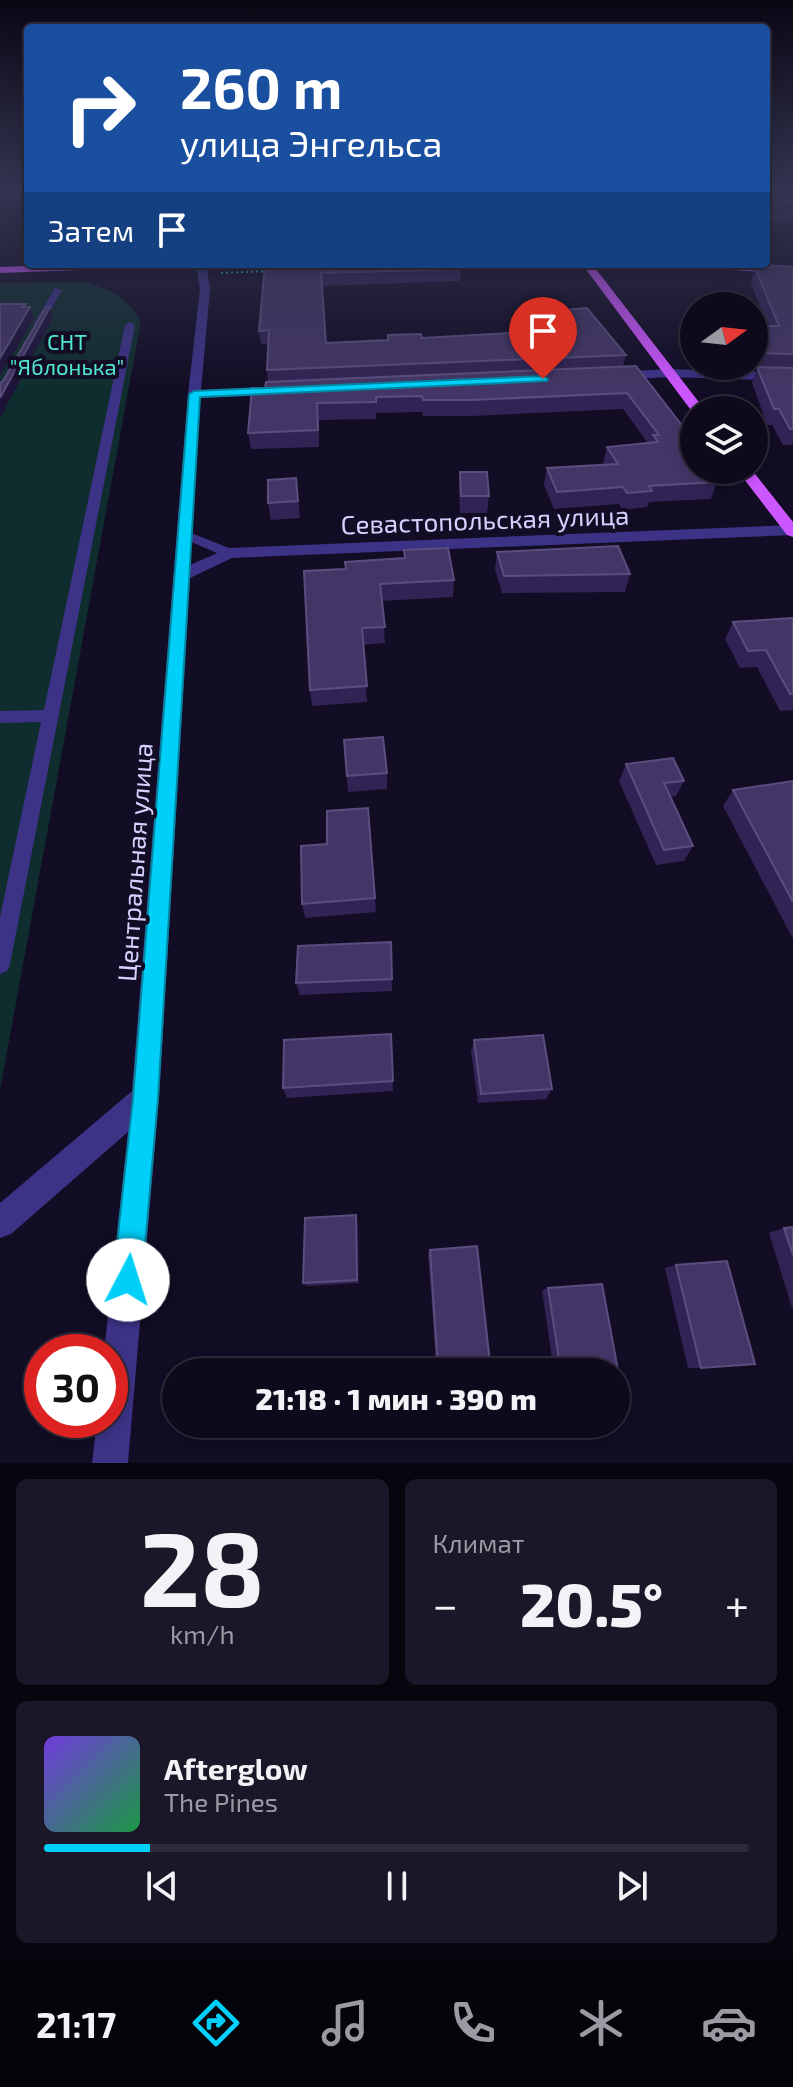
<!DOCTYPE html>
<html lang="ru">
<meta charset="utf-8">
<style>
:root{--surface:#0e091b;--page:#1c1728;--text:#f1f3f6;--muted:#9b9aa3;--line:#2e2a3a;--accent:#00cffa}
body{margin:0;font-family:"Exo 2",sans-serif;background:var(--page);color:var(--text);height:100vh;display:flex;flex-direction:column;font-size:30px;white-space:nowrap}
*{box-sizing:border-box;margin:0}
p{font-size:26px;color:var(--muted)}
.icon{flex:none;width:44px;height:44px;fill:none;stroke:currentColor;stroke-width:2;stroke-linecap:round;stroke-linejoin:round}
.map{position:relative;height:1463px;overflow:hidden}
.drawer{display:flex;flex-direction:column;gap:16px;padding:16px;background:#08050f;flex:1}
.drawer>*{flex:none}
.hud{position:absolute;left:24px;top:24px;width:746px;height:244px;border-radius:8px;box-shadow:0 4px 12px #0003,0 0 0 2px var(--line);background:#1a4fa0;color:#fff;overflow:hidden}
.needle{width:52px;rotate:75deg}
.fabs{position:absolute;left:680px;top:292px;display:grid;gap:16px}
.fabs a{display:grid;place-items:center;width:88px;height:88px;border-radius:50%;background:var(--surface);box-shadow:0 4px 12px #0003,0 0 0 2px var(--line);font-size:40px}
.speed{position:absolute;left:24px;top:1334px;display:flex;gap:16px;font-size:40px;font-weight:700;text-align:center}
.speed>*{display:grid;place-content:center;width:104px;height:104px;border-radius:50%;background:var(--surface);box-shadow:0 4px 12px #0003,0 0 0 2px var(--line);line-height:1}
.speed .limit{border:12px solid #d22;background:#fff;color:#111}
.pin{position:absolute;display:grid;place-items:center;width:68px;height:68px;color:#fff;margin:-82px -34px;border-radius:50% 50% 50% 0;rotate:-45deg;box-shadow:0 0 8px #0007}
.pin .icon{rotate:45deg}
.me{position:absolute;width:88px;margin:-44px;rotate:5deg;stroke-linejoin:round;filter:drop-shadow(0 0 6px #0008)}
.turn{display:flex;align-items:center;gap:28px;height:168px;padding:0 24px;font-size:36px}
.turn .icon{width:104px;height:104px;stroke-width:2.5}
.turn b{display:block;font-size:56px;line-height:68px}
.then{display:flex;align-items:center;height:76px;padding:0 24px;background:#0003;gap:16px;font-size:30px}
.big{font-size:60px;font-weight:800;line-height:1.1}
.drawer .card{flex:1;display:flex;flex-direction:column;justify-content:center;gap:12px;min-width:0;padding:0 28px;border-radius:12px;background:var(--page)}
.drawer .dial{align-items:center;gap:0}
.dial b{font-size:104px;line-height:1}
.song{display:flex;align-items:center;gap:24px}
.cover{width:96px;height:96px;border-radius:12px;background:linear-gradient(135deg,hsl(260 70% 55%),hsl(140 70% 35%))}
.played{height:8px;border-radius:4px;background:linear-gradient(90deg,var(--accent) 15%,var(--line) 15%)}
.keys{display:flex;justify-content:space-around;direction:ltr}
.heat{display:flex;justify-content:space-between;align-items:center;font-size:44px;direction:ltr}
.drawer .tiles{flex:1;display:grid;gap:16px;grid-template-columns:1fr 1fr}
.card:last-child{grid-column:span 2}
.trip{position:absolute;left:162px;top:1358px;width:468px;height:80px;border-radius:40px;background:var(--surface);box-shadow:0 4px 12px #0003,0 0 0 2px var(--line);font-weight:800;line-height:80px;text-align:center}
.menu{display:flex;height:128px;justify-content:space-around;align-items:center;background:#06040b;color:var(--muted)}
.menu .icon{width:56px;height:56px}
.menu .on{color:var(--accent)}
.menu b{font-size:36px;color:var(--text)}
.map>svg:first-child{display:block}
.green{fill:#0f2d2e}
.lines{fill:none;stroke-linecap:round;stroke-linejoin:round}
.path{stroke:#24bcbe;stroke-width:2;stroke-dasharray:2 3;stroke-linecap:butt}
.lane{fill:#3c3387;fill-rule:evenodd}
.street{fill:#3c3387;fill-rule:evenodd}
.primary{fill:#cc56ff;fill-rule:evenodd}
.wall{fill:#312454}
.shaded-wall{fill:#1d1339}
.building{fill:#433666;stroke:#5a4e7e;stroke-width:2}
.route{fill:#00cffa;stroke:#0087a2;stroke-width:2}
.labels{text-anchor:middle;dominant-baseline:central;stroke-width:8;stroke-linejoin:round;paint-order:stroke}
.far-park-label{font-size:22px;fill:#51e9ce;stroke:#120c24}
.street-label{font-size:26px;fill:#d8cfff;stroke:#120c24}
</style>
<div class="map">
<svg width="793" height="1463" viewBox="0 0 793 1463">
<rect width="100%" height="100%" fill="#120c24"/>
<!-- green -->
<path class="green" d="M 85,282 C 111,290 126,297 141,321 L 0,1090 L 0,283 Z"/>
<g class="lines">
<!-- path -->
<path class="path" d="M 221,273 L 271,271"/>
<!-- lane -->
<path class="lane" d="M 55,288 L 62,290 L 42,326 L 36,326 L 34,324 Z
M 130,322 L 135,325 L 10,964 L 7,971 L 0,974 L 0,917 L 41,722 L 0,723 L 0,711 L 44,710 L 125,325 Z
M 186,531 L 234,550 L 236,553 L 234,556 L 224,556 L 182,538 L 182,532 Z"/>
<!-- street -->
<path class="street" d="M 196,264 L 206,264 L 210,289 L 201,390 L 277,387 L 283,391 L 277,395 L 200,398 L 190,565 L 229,548 L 793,525 L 793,535 L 232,558 L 190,578 L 159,1098 L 128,1463 L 92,1463 L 97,1420 L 110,1420 L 110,1352 L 104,1352 L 128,1132 L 11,1234 L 0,1238 L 0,1203 L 132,1091 L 188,394 L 200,289 Z
M 669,369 L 793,373 L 793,381 L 669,377 L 617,380 L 611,376 L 617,372 Z"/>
<!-- primary -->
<path class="primary" d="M 79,264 L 168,264 L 163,267 L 0,273 L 0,267 Z
M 582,264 L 592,264 L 705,410 L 694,410 L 693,413 Z
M 680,264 L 793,268 L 793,274 L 685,267 Z
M 737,470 L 752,470 L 793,522 L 793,537 L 787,535 Z"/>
</g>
<!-- wall -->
<path class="wall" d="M 0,187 L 28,187 L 28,197 L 0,198 Z
M 766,187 L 793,187 L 793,221 L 766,222 Z
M 265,264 L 461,269 L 460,281 L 322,286 L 326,343 L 388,340 L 388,335 L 422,338 L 538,332 L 534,325 L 536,312 L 626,355 L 623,366 L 694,470 L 717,482 L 711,499 L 649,502 L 647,507 L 622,510 L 619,504 L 554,509 L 544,485 L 547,468 L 603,464 L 607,447 L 648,443 L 623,409 L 471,416 L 423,416 L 422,412 L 376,413 L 376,419 L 319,420 L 319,447 L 251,449 L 248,433 L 268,382 L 267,370 L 269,344 L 261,344 L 259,331 Z
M 766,265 L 793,267 L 793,445 L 783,445 L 772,425 L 767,425 L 752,383 L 757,369 L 746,368 L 745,366 L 754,366 L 754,326 L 767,326 L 751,283 L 755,268 L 766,268 Z
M 460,472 L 489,496 L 487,513 L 460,513 L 459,489 Z
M 296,478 L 300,518 L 271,520 L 268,503 Z
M 404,550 L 454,580 L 453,597 L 382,601 L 385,643 L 363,645 L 367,702 L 312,706 L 310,690 L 346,569 L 404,559 Z
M 497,552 L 630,574 L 625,592 L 502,593 L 495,569 Z
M 793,618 L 793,710 L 780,711 L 757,667 L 740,668 L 725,639 L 733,622 Z
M 344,740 L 387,773 L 387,789 L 348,792 Z
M 626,764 L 684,781 L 676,796 L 670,797 L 693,846 L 684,861 L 656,865 L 619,781 Z
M 793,781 L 793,939 L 723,806 L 733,790 Z
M 368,808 L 376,912 L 305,918 L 302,904 L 327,844 Z
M 391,942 L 392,991 L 300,995 L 296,983 Z
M 391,1034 L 393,1091 L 287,1098 L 283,1088 Z
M 474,1040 L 552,1089 L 546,1099 L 478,1103 L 471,1051 Z
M 358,1221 L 359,1283 L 307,1286 L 303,1283 Z
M 793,1227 L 793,1311 L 769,1233 L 784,1228 Z
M 430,1250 L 491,1372 L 437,1372 L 428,1254 Z
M 676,1265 L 701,1368 L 688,1368 L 665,1268 Z
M 548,1288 L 597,1372 L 554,1372 L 542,1290 Z"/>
<!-- shaded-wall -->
<path class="shaded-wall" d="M 26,304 L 28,311 L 30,307 L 34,318 L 0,376 L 0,358 Z
M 50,307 L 53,318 L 0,418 L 0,398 Z
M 356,1215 L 358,1221 L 359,1283 L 357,1280 Z"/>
<!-- building -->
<path class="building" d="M 766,187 L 793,187 L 793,202 L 766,204 Z
M 265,264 L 460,264 L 461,269 L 321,273 L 326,343 L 388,340 L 388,335 L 421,334 L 422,338 L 546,331 L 536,312 L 587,308 L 626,355 L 267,370 L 269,330 L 259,331 Z
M 766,265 L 793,267 L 793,354 L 754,353 L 754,326 L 779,326 L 755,268 L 768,268 Z
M 0,304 L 26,304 L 23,307 L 30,307 L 0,358 Z
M 46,307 L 50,307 L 0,398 L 0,383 L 3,381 Z
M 636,366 L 694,441 L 694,470 L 710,470 L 717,482 L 649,486 L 652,491 L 627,493 L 623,487 L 557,492 L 547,468 L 618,464 L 607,447 L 658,442 L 653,435 L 659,435 L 627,393 L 472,400 L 423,400 L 422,396 L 376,397 L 376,402 L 317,403 L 318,430 L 248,433 L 252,388 L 265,388 L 266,382 Z
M 757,367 L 793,368 L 793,429 L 790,429 L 779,409 L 774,409 Z
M 460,472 L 487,472 L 489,496 L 461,496 Z
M 296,478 L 298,501 L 268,503 L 268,480 Z
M 618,546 L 630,574 L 504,576 L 497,552 Z
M 448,548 L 454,580 L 380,584 L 385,627 L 362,628 L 367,686 L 310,690 L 304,571 L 346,569 L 345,562 L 405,558 L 404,550 Z
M 793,618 L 793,694 L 790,694 L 766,650 L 748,651 L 733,622 Z
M 383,737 L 387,773 L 347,776 L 344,740 Z
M 673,758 L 684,781 L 664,783 L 693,846 L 664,850 L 626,764 Z
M 793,781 L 793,902 L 733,790 Z
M 368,808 L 375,898 L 302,904 L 301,846 L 327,844 L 327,811 Z
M 391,942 L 392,979 L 296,983 L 298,946 Z
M 391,1034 L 393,1081 L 283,1088 L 284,1040 Z
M 543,1035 L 552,1089 L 481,1094 L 474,1040 Z
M 356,1215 L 357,1280 L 303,1283 L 305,1218 Z
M 793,1227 L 793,1255 L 784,1228 Z
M 477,1246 L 491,1372 L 438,1372 L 430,1250 Z
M 727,1261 L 755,1364 L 701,1368 L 676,1265 Z
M 602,1284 L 618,1370 L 597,1372 L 561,1372 L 548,1288 Z"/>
<!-- sky -->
<linearGradient id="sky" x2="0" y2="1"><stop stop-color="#0a0714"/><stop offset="0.48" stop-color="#333450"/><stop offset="1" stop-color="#333450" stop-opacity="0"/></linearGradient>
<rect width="793" height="392" fill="url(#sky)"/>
<!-- route -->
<path class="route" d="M 543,376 L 548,379 L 547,381 L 200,397 L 158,1098 L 142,1280 L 138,1291 L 128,1295 L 117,1291 L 113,1280 L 133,1098 L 189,394 L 194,391 Z"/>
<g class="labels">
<!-- far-park labels -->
<g class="far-park-label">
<text x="67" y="341">СНТ<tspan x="67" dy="25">"Яблонька"</tspan></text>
</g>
<!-- street labels -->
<g class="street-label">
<text transform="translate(485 519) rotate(-2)">Севастопольская улица</text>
<text transform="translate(134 862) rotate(-86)">Центральная улица</text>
</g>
</g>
</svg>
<div class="fabs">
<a><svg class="needle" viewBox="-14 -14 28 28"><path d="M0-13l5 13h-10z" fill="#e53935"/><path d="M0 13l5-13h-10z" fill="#9b9aa3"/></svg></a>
<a><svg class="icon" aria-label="layers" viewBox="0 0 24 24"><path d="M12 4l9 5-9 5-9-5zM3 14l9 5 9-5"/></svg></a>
</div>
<div class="speed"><div class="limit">30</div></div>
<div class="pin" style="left:543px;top:379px;background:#d93025"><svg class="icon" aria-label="arrive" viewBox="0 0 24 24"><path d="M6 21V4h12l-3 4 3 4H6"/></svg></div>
<svg class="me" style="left:128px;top:1280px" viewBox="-20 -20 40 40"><circle r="19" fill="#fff"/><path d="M0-13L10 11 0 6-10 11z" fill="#00cffa"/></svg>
<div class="trip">21:18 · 1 мин · 390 m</div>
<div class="hud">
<div class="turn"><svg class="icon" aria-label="right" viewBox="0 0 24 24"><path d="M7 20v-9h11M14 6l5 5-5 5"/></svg><div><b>260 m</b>улица Энгельса</div></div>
<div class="then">Затем<svg class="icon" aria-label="arrive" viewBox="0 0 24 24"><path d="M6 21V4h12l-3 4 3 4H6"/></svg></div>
</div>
</div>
<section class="drawer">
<div class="tiles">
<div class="card dial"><b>28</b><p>km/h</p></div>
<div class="card"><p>Климат</p>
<div class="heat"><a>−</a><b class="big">20.5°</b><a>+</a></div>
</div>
<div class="card">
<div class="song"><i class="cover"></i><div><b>Afterglow</b><p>The Pines</p></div></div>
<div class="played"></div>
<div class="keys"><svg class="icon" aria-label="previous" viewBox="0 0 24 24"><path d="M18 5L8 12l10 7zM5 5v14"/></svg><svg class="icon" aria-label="pause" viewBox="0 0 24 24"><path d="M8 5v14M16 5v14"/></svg><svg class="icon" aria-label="next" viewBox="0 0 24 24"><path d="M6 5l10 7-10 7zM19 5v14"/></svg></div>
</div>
</div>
</section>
<nav class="menu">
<b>21:17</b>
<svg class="icon on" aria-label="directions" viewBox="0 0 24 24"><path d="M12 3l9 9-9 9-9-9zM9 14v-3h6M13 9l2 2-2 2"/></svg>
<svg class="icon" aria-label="music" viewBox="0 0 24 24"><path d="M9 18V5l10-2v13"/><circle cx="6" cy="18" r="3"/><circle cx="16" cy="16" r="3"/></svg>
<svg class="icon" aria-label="phone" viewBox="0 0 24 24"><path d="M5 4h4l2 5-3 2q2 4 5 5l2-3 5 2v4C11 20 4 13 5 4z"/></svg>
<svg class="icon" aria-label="climate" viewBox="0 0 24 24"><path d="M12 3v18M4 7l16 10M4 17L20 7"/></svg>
<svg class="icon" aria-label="car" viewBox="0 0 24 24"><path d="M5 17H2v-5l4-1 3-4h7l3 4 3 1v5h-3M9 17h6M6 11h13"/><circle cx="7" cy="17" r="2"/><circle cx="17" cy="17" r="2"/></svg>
</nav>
